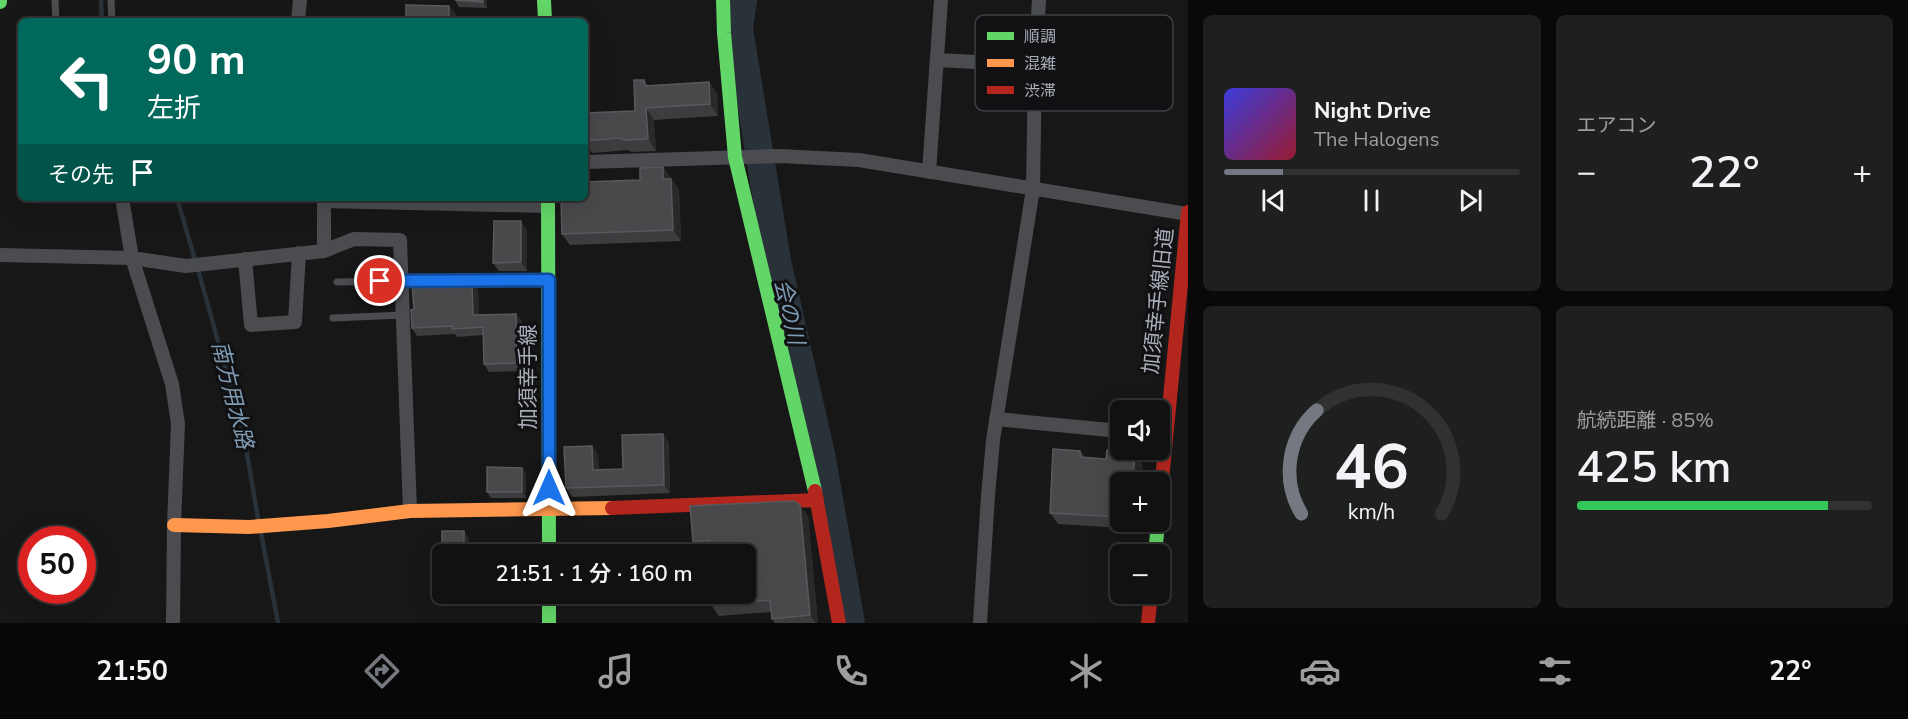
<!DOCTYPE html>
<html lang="ja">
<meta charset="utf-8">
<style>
:root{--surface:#111;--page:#1e1f1f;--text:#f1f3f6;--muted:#9c9d9f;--line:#303131;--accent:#757880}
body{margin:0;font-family:"Nunito Sans","Noto Sans JP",sans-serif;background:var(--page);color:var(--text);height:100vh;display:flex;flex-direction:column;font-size:22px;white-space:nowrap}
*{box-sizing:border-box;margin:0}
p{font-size:20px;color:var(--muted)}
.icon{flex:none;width:33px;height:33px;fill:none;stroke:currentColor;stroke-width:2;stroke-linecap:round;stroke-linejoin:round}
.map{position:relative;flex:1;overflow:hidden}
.sheet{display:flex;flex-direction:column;gap:15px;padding:15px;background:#090909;width:720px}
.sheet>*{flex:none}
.hud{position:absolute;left:18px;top:18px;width:570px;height:183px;border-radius:9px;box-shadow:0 6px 24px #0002,0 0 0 2px var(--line);background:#00695c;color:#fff;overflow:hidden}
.controls{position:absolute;left:1110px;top:400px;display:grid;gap:12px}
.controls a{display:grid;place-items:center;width:60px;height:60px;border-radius:9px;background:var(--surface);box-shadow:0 6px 24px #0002,0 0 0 2px var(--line);font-size:30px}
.speed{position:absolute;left:18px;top:526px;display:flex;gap:12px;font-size:30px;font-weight:700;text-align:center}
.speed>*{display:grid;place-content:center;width:78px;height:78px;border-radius:50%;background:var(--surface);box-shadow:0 6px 24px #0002,0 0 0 2px var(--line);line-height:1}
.speed .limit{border:9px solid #d22;background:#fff;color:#111}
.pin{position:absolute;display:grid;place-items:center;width:51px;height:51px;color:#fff;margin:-26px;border:3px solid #fff;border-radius:50%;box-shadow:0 2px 6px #0007}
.me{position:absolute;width:66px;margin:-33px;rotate:0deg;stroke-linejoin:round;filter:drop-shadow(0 0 4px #0008)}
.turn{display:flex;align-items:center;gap:21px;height:126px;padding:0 30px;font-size:27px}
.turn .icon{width:78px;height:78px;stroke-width:2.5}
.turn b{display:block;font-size:42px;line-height:51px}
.then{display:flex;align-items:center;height:57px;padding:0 30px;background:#0003;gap:12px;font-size:22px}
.big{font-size:45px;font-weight:600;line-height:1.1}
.sheet .widget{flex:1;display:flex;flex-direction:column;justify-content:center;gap:9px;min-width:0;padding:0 21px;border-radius:9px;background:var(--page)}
.sheet .dial{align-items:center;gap:0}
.dial svg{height:156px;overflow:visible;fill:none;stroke:var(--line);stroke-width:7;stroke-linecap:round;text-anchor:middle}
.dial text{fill:var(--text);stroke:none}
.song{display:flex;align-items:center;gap:18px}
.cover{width:72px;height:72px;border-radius:9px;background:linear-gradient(135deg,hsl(240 70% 55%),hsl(350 70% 35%))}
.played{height:6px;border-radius:3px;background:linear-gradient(90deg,var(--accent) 20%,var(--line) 20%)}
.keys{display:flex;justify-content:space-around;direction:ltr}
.heat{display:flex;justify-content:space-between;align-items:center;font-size:33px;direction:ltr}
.charge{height:9px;border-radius:4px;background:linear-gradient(90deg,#34c759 85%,var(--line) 0)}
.sheet .tiles{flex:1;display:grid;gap:15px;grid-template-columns:repeat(2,1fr)}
.trip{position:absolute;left:432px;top:544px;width:324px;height:60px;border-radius:9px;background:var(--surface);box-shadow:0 6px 24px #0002,0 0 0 2px var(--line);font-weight:600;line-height:60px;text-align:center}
.tabs{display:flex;height:96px;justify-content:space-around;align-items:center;background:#070707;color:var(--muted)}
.tabs .icon{width:42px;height:42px}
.tabs .current{color:var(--accent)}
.tabs b{font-size:27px;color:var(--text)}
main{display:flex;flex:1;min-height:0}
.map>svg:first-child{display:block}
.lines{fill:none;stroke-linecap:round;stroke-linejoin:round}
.stream{stroke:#2a3239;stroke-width:4.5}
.river{stroke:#2a3239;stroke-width:28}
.lane{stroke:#4b4c50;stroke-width:7}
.street{stroke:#4b4c50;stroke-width:14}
.fast{stroke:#63d668;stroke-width:14}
.slow{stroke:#ff974d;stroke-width:14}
.jam{stroke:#b3261e;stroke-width:14}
.wall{fill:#3d3d3f}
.shaded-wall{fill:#29292a}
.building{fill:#49494c;stroke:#58595d;stroke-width:1.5}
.route-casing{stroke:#114b97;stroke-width:15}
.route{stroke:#1a73e8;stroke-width:10}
.labels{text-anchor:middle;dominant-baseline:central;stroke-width:6;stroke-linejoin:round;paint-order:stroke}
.street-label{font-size:21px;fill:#a8adb8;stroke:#111113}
.water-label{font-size:22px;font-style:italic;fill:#7f9bb3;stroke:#111113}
.key{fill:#111113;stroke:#3e4045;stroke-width:1.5}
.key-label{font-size:16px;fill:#a8adb8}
</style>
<main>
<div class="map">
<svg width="1188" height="623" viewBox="0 0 1188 623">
<rect width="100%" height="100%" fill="#171717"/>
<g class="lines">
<!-- stream -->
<path class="stream" d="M 101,0 L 102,21
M 177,198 L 195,260
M 199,273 L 243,431 L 258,518
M 261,533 L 278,623"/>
<!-- river -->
<path class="river" d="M 743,0 L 739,29 L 777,261 L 821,454 L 851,623"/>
<!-- lane -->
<path class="lane" d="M 55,0 L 56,21
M 111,0 L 112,21
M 337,282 L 402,281
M 333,318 L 403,315"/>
<!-- street -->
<path class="street" d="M 298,21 L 300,0
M 937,60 L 1035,65
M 585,162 L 779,156 L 859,160 L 1188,214
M 929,172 L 941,0
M 122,198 L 132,258 L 172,384 L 178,424 L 174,525 L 173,623
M 324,198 L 324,251 L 354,239 L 400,240 L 410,511
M 324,201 L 548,206
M 0,255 L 132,258 L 186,266 L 324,251
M 245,259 L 251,325 L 295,322 L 299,253
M 402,281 L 549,280
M 996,419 L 1120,431
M 980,623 L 988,496 L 993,440 L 1033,189 L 1035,65 L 1039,0"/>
<!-- fast -->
<path class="fast" d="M 0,0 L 0,2
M 544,0 L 545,21
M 723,0 L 724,33 L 735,157 L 815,491
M 548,198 L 549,555
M 1155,555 L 1158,522
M 549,594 L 549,623"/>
<!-- slow -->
<path class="slow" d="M 174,525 L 249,527 L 328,521 L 410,511 L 612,508"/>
<!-- jam -->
<path class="jam" d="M 815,491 L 839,623
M 1160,501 L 1188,212
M 612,508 L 817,500
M 1148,623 L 1151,594"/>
</g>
<!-- wall -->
<path class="wall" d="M 455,0 L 487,0 L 487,8 L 459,7 Z
M 644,80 L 648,86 L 709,82 L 717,94 L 718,116 L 654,120 L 656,151 L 632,152 L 627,150 L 593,153 L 585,147 L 585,113 L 635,111 Z
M 663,167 L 679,190 L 681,241 L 570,245 L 562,234 L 640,180 Z
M 527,230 L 527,271 L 499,271 L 493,263 Z
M 472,281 L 478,289 L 479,315 L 516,314 L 522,322 L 522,371 L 489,372 L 484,364 L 483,335 L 457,337 L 455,334 L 417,336 L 412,328 L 414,309 Z
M 663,434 L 669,443 L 670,493 L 572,497 L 566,488 L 598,454 L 599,470 L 623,469 Z
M 1080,451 L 1085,457 L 1143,464 L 1120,483 L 1120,522 L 1140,522 L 1139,529 L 1058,524 L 1050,513 Z
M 522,468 L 526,474 L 526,498 L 491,498 L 487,492 Z
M 808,516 L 818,623 L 775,623 L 772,619 L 771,612 L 719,616 L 712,606 L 708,606 L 700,594 L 746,594 L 710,552 L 700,553 L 693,542 Z
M 469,539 L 469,555 L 442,555 L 475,594 L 474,604 L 441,603 L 435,595 L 442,555 Z"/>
<!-- shaded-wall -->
<path class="shaded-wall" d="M 483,0 L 487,0 L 487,8 L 483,2 Z
M 449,6 L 456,14 L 455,21 L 449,21 Z
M 709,82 L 717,94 L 718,116 L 710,104 Z
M 646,108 L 654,120 L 656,151 L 648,139 Z
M 663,167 L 671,179 L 663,179 Z
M 671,179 L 679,190 L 681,241 L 673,230 Z
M 521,221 L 527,230 L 527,271 L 521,262 Z
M 472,281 L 478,289 L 479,323 L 473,315 Z
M 516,314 L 522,322 L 522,371 L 517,363 Z
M 663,434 L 669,443 L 670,493 L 664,485 Z
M 592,446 L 598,454 L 599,479 L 593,470 Z
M 1135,452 L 1143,464 L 1142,483 L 1133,483 Z
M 522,468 L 526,474 L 526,498 L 522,492 Z
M 800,505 L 808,516 L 818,623 L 816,623 L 810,615 Z
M 1134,522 L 1140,522 L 1139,529 Z
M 464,531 L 469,539 L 469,555 L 464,555 Z
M 469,594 L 475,594 L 474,604 L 469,596 Z"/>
<!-- building -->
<path class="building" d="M 455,0 L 483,0 L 483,2 Z
M 406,5 L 449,6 L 449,21 L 406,21 Z
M 634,80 L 644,80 L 645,86 L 709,82 L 710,104 L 646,108 L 648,139 L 624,140 L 619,138 L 585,141 L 585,113 L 635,111 Z
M 663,167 L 663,179 L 671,179 L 673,230 L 562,234 L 561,198 L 585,198 L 585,182 L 640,180 L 640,168 Z
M 494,221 L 521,221 L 521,262 L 493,263 Z
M 472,281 L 473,315 L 516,314 L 517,363 L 484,364 L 483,327 L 452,329 L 452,326 L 412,328 L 411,310 L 414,309 L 412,284 Z
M 663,434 L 664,485 L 566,488 L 564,447 L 592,446 L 593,470 L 623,469 L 622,435 Z
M 1053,449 L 1080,451 L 1080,457 L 1106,459 L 1107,450 L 1135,452 L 1133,483 L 1120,483 L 1120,517 L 1050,513 Z
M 487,467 L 522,468 L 522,492 L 487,492 Z
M 794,501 L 800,505 L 810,615 L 772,619 L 770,600 L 711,605 L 710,594 L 700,595 L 700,594 L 746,594 L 746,555 L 710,555 L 709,540 L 693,542 L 690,506 Z
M 442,531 L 464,531 L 464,555 L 442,555 L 442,594 L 469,594 L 469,596 L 435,595 L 437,555 L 442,555 Z"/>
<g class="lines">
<defs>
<path id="route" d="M 380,281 L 549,280 L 549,488"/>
</defs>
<!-- route casing -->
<use href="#route" class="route-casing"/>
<!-- route -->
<use href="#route" class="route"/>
</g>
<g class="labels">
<!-- street labels -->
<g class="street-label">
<text transform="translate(1158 301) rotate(-84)">加須幸手線旧道</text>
<text transform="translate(528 377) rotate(-90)">加須幸手線</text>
</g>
<!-- water labels -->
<g class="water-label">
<text transform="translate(789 312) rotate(77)">会の川</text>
<text transform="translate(232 395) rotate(76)">南方用水路</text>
</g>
</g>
<!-- legend -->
<rect x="975" y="15" width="198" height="96" rx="9" class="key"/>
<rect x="987" y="32" width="27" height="8" fill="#63d668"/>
<rect x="987" y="59" width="27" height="8" fill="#ff974d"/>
<rect x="987" y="86" width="27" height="8" fill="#b3261e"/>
<g class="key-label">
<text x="1024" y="42">順調</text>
<text x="1024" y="69">混雑</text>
<text x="1024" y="96">渋滞</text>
</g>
</svg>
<div class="controls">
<a><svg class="icon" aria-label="sound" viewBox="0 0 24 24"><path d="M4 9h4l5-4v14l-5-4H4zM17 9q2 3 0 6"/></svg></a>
<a>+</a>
<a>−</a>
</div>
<div class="speed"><div class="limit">50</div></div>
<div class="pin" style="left:380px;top:281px;background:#d93025"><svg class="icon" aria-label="arrive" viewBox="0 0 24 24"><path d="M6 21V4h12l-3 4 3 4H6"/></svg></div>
<svg class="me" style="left:549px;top:488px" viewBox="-20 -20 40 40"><path d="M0-17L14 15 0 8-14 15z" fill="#1a73e8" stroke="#fff" stroke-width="4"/></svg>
<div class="trip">21:51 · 1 分 · 160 m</div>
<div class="hud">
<div class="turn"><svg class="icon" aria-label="left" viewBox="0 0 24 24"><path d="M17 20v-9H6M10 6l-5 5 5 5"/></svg><div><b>90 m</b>左折</div></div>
<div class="then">その先<svg class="icon" aria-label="arrive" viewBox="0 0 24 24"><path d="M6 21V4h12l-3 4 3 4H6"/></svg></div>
</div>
</div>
<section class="sheet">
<div class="tiles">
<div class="widget">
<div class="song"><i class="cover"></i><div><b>Night Drive</b><p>The Halogens</p></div></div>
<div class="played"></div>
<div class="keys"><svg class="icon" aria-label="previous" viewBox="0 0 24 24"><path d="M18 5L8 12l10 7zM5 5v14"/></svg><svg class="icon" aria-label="pause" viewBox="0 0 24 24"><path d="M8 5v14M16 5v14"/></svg><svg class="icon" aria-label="next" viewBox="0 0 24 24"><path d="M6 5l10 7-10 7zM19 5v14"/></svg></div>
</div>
<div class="widget"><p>エアコン</p>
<div class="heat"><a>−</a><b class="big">22°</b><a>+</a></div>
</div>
<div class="widget dial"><svg viewBox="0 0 100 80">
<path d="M14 69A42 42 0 1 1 86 69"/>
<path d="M14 69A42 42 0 0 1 22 16" stroke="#757880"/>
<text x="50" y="56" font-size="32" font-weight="700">46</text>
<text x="50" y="72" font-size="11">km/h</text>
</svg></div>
<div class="widget"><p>航続距離 · 85%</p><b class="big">425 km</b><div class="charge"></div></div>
</div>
</section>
</main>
<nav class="tabs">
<b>21:50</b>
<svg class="icon current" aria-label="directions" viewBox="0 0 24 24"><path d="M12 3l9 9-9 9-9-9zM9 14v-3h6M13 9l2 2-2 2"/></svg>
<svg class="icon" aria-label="music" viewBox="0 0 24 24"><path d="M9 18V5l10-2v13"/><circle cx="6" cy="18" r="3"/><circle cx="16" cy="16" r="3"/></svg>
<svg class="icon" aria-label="phone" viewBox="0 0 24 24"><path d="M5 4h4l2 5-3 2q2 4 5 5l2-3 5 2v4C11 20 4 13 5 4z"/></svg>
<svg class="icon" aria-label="climate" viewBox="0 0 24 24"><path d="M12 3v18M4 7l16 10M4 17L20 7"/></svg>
<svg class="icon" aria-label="car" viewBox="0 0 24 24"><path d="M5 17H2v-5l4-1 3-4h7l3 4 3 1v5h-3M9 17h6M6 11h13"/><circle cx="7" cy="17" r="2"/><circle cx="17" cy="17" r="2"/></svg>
<svg class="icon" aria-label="filters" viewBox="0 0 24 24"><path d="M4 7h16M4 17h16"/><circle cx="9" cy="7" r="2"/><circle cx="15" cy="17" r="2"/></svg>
<b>22°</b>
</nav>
